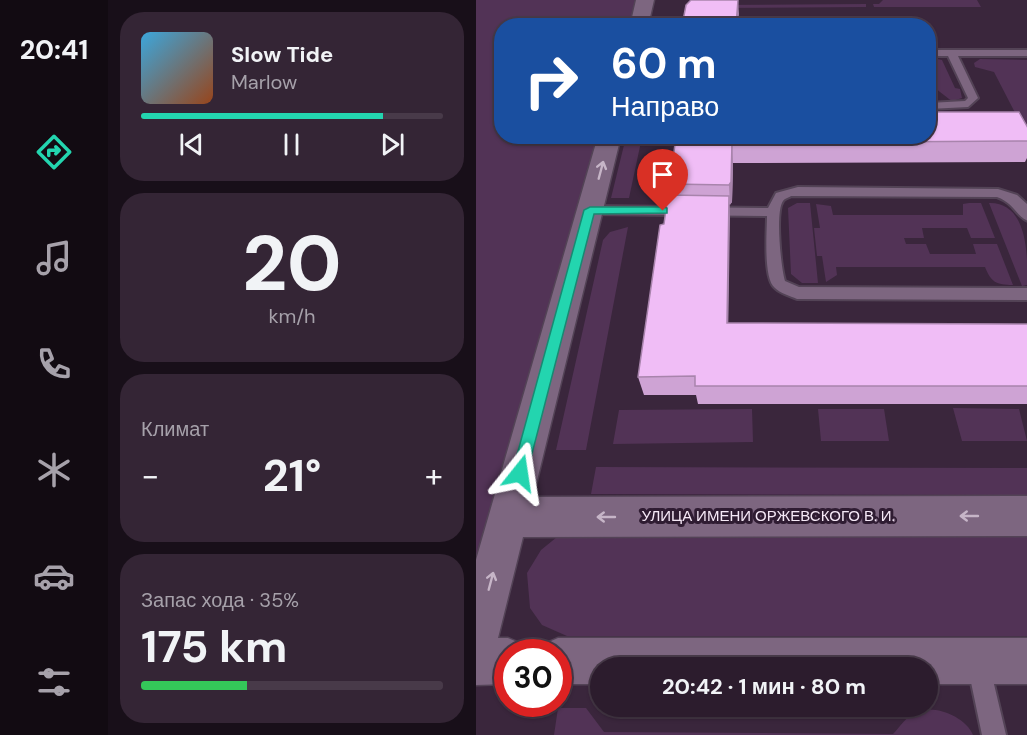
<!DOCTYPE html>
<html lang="ru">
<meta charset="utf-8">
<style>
:root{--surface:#2c1c2d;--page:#342535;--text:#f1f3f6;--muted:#a6a1aa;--line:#483a49;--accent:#23d5af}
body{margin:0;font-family:"DM Sans",sans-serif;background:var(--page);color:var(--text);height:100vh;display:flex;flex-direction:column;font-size:22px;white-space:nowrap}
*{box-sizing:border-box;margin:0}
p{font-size:20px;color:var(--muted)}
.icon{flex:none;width:33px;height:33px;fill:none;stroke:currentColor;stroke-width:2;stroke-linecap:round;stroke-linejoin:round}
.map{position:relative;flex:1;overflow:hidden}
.side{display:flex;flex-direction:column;gap:12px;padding:12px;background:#180f19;width:368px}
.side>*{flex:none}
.banner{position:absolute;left:18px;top:18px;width:442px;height:126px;border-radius:24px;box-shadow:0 2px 4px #0004,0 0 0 2px var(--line);background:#1a4fa0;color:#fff;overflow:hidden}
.speed{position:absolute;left:18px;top:639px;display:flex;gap:12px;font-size:30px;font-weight:700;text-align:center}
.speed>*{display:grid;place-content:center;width:78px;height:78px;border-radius:50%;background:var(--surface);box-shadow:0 2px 4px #0004,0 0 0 2px var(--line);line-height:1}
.speed .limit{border:9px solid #d22;background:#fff;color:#111}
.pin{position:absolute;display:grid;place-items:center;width:51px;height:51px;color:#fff;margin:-62px -26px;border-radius:50% 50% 50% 0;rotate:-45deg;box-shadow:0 0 6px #0007}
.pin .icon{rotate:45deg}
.me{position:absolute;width:66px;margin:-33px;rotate:15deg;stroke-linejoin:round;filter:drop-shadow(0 0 4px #0008)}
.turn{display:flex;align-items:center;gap:21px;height:126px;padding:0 18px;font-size:27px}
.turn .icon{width:78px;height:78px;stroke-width:2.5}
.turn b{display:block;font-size:42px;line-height:51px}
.big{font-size:45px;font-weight:700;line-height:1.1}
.side .tile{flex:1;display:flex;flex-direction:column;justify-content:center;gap:9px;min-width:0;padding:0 21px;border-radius:24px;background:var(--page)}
.side .dial{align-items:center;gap:0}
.dial b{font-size:78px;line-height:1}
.song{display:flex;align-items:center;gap:18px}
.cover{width:72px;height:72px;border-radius:9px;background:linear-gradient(135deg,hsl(200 70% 55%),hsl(20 70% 35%))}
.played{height:6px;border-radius:3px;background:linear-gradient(90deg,var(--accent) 80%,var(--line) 80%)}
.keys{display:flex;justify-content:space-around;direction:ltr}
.heat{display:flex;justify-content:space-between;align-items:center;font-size:33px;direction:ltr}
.charge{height:9px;border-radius:4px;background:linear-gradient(90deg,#34c759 35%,var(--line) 0)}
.trip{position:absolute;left:114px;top:657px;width:348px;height:60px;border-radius:30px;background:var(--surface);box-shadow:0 2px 4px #0004,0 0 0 2px var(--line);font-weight:700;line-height:60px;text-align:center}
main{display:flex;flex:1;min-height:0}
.tab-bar{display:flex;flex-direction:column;width:108px;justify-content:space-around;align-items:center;background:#120b12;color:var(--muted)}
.tab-bar .icon{width:42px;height:42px}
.tab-bar .selected{color:var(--accent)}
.tab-bar b{font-size:27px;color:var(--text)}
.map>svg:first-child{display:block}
.green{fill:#523356}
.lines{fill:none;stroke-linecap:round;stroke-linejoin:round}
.service-casing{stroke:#534356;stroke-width:4}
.minor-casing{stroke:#534356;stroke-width:3}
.service{fill:#7d6680;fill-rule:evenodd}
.minor{fill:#7d6680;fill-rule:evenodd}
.wall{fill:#cea3d4}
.shaded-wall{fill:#a884ac}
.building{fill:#f0bdf6;stroke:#a884ac;stroke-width:1.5}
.oneway{stroke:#c6b5c7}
.route{fill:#23d5af;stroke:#178a72;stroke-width:1.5}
.labels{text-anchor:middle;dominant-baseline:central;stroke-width:6;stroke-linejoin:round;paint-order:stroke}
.street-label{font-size:15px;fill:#f6e9f7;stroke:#2f1c32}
</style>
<main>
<nav class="tab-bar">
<b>20:41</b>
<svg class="icon selected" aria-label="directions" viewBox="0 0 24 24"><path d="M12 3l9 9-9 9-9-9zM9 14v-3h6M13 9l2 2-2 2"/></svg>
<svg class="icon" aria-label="music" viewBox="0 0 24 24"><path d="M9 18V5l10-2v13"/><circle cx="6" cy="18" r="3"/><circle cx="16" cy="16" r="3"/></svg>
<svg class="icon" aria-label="phone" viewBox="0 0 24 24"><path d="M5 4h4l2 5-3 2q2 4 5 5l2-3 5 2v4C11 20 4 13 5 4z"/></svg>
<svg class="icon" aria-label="climate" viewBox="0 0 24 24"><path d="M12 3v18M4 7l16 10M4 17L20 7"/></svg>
<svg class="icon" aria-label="car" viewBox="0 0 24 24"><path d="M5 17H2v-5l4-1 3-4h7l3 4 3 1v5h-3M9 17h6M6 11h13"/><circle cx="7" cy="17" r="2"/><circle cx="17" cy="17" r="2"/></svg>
<svg class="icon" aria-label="filters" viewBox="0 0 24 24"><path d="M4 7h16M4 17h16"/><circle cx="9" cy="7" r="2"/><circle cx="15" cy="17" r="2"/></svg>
</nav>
<section class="side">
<div class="tile">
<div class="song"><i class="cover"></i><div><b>Slow Tide</b><p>Marlow</p></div></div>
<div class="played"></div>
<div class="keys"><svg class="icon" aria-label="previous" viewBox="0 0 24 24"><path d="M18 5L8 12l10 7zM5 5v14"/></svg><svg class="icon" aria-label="pause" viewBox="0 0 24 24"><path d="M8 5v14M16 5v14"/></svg><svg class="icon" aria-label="next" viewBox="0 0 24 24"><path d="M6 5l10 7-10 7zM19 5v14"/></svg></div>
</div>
<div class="tile dial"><b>20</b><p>km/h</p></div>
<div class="tile"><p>Климат</p>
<div class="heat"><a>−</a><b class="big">21°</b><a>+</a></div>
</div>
<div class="tile"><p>Запас хода · 35%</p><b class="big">175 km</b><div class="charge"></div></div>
</section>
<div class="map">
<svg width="552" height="735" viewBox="0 0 552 735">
<rect width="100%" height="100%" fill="#3a263c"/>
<!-- green -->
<path class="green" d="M 0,0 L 162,0 L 156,25 L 26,26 L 26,136 L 124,137 L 0,571 Z
M 407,0 L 501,0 L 505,7 L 398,7 L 397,4 L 403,4 Z
M 390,4 L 390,7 L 232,8 L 233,5 Z
M 453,57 L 466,60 L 479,88 L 484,89 L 486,98 L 476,101 C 454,85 453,84 453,57 Z
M 504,59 L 551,60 L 551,136 L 518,72 L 499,67 L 498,63 Z
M 150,137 L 166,137 L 153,198 L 135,198 Z
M 321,203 L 334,203 L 342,283 L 326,283 L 315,274 L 312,208 Z
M 493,203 L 505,203 L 519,238 L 495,238 L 491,228 L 446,228 L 448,238 L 428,238 L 430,244 L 450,244 L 454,254 L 500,254 L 497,244 L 521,244 L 537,285 C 520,285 515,282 509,267 L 360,267 L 361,275 L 350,282 L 346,256 L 341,256 L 338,228 L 344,228 L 340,204 L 355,206 L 357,215 L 487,215 L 487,204 Z
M 513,203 C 552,202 552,256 551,285 L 546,286 Z
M 152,227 L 110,450 L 80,450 L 127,240 L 134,232 Z
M 477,408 L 543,409 L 551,441 L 486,441 Z
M 276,409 L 277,442 L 137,444 L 143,410 Z
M 342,409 L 408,409 L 413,441 L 345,441 Z
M 120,467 L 551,468 L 551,495 L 115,494 Z
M 111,530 L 551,530 L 551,636 L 91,636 L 66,625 L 54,608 L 51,573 L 65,550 L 81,537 Z
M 82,708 L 110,708 L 128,732 L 417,734 C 424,727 431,715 441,712 C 458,704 490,717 497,735 L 78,735 Z"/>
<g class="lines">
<defs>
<path id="service" d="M 453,50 L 552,50 L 552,56 L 482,56 L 502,98 L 492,107 L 453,109 L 453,103 L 489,101 L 492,98 L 472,56 L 453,56 Z
M 322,187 L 522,189 L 541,195 L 552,205 L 552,221 C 540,216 538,203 521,197 L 315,196 C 312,198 309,198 307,201 C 299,212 305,268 309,281 L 323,287 L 552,288 L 552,300 L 321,299 C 314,296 304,293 299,288 C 287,279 291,231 291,216 L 114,214 L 107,210 L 114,206 L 292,208 L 300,193 Z
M 502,652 L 510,655 L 513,663 L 530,735 L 506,735 L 491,663 L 494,655 Z"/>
<path id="minor" d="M 160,0 L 178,0 L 172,26 L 154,26 Z
M 122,136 L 145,136 L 57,497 L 552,496 L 552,536 L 47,537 L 22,638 L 32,638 L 48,645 L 51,652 L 32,652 L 32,684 L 0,685 L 0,560 Z
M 82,638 L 552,638 L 552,684 L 452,684 L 452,668 L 124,668 L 124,684 L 82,684 L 82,652 L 63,652 L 66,645 Z"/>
</defs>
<!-- service casing -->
<use href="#service" class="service-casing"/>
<!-- minor casing -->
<use href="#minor" class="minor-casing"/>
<!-- service -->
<use href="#service" class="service"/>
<!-- minor -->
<use href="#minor" class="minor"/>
</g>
<!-- wall -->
<path class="wall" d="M 552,128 L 552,156 L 549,162 L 257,163 L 256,202 L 253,205 L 252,323 L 552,324 L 552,404 L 222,404 L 220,395 L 168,395 L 162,377 L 188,224 L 196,196 L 194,184 L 200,136 Z"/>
<!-- shaded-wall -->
<path class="shaded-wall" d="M 262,0 L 263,14 L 262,26 L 260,26 Z
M 256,143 L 257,163 L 256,202 L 254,205 L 253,185 Z
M 253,196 L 254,218 L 252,342 L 251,323 Z"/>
<!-- building -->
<path class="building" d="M 215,0 L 262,0 L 260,26 L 206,26 L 210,5 Z
M 453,112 L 543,112 L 552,128 L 552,141 L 256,143 L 255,182 L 253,185 L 194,184 L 200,136 L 453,136 Z
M 192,195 L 253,196 L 251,323 L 552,324 L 552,386 L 219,386 L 219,376 L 162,377 L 184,225 L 188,224 Z"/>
<!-- one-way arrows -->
<defs><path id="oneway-shaft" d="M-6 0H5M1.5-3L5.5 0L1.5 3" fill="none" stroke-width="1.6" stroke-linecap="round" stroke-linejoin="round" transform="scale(1.5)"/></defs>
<g class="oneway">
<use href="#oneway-shaft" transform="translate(125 170) rotate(-75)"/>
<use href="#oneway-shaft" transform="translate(493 516) rotate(180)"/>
<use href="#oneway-shaft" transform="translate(130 517) rotate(180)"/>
<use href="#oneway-shaft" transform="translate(15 581) rotate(-75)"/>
</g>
<!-- route -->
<path class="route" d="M 187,207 L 191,208 L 191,213 L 118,214 L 51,473 L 49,478 L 44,480 L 38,478 L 36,473 L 108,210 L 114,207 Z"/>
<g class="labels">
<!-- street labels -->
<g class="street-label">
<text x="292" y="516">УЛИЦА ИМЕНИ ОРЖЕВСКОГО В. И.</text>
</g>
</g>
</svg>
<div class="speed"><div class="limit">30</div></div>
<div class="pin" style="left:187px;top:211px;background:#d93025"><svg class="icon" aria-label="arrive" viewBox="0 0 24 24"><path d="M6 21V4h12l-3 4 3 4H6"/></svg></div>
<svg class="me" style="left:44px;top:473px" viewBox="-20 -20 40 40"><path d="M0-17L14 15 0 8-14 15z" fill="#23d5af" stroke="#fff" stroke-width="4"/></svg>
<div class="trip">20:42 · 1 мин · 80 m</div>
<div class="banner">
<div class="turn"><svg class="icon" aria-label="right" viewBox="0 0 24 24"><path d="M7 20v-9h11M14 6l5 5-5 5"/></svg><div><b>60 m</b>Направо</div></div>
</div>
</div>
</main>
